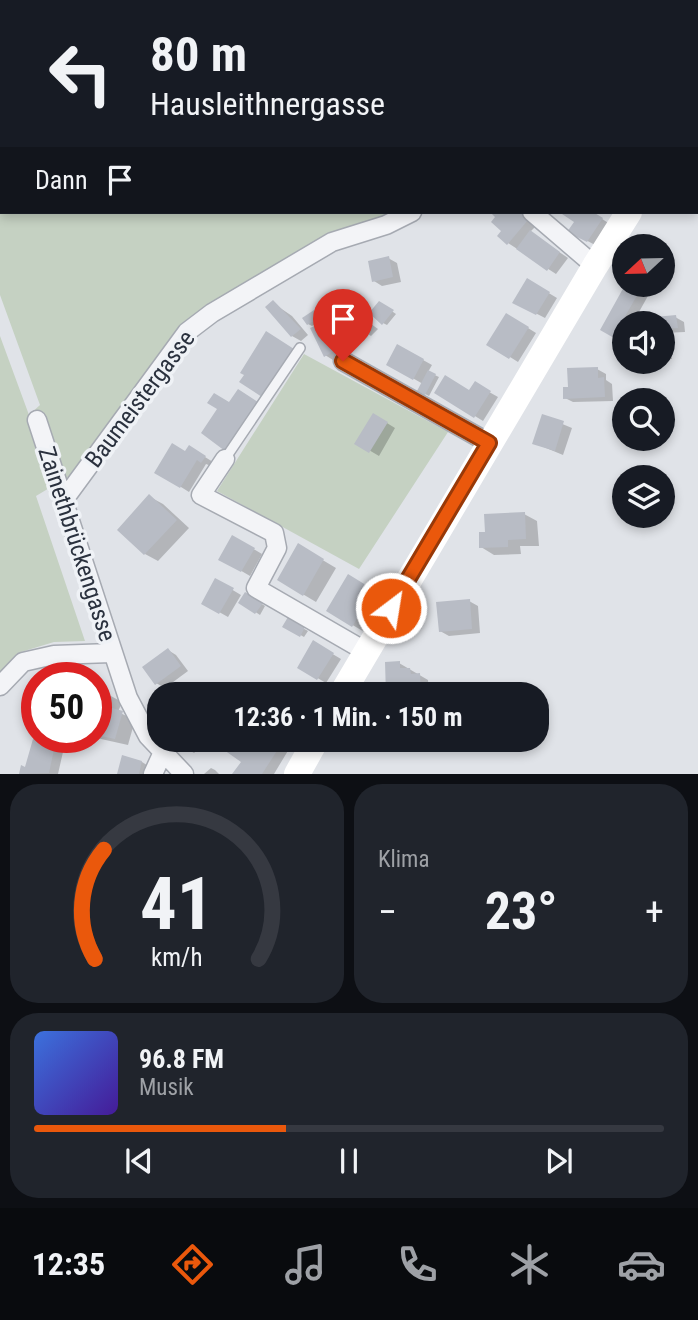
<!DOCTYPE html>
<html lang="de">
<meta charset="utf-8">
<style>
:root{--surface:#171b24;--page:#20242c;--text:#f1f3f6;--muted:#9ea1a6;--line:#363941;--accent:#ea580c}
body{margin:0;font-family:"Roboto Condensed",sans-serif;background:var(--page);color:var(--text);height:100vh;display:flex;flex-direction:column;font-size:26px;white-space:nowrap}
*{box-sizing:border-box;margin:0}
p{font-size:23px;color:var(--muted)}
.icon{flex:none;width:38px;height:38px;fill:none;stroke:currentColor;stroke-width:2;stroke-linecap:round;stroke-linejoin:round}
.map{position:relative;height:774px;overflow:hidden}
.side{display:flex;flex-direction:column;gap:10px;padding:10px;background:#0d0f14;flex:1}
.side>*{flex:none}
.top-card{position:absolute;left:0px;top:0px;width:698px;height:214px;box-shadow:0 4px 10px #0003;background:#171b24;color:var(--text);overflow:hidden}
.needle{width:46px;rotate:248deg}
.fabs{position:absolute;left:612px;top:234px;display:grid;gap:14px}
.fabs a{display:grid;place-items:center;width:63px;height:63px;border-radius:50%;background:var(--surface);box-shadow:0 4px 10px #0003;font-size:35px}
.speed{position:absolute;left:21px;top:662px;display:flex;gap:14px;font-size:35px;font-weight:700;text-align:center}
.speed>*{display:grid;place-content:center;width:91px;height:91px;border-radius:50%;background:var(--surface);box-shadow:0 4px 10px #0003;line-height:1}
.speed .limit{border:10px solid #d22;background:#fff;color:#111}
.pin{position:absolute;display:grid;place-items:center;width:60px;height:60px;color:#fff;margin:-72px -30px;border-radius:50% 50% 50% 0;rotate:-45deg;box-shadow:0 0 7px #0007}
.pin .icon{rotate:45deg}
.me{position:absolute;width:77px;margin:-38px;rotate:31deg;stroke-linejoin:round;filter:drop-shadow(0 0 5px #0008)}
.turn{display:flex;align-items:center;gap:24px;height:147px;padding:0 35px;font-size:32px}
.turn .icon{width:91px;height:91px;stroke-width:2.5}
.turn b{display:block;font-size:49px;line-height:60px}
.then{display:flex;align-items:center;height:66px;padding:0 35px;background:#0003;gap:14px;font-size:26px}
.big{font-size:52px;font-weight:700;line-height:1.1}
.side .tile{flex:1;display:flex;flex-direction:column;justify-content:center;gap:10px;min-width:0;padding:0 24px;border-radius:28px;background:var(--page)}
.side .dial{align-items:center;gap:0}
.dial svg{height:182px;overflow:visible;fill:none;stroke:var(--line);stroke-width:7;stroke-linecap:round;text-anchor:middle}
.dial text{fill:var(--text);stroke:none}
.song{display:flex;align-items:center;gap:21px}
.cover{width:84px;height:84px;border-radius:10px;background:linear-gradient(135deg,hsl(220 70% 55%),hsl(260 70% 35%))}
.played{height:7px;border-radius:4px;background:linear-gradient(90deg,var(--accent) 40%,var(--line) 40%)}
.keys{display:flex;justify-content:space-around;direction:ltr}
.heat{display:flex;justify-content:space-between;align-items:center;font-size:38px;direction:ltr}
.side .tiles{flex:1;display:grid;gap:10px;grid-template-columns:1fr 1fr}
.tile:last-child{grid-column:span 2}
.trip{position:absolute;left:147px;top:682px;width:402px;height:70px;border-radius:28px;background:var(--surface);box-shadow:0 4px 10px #0003;font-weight:700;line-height:70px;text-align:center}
.dock{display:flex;height:112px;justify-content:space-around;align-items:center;background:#090b0e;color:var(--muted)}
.dock .icon{width:49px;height:49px}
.dock .current{color:var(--accent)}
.dock b{font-size:32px;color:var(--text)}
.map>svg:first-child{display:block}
.green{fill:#c5d1c2}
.shadow{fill:#0003}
.building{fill:#b8bcc5}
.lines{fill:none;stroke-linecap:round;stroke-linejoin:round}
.service-casing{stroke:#a6aab2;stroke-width:12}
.minor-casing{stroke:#a6aab2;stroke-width:21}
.service{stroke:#f3f4f7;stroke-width:9}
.minor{stroke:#f3f4f7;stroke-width:18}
.secondary{stroke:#fff;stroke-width:26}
.route-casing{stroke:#983908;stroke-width:18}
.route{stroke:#ea580c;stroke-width:12}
.labels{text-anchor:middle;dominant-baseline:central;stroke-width:7;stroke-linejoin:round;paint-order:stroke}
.street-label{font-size:24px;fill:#2a313e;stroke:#eff2f6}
</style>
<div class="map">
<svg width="698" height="774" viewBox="0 0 698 774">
<rect width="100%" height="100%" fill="#e0e3e8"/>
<!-- green -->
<path class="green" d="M 0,0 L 698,0 L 698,30 L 696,2 L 2,2 L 2,212 L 402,212 L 198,315 L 71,475 L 36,496 L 85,641 L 54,642 L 21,652 L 0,673 L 0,336 L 29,415 L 40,405 L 0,295 Z
M 304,354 L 448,432 L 359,569 L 217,491 Z"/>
<!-- shadow -->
<path class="shadow" d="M 492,212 L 520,212 L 536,226 L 530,232 L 568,258 L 556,274 L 508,243 L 498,217 Z
M 566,212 L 591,212 L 610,224 L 597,246 L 578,236 L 576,221 L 565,214 Z
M 388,258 L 397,263 L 401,282 L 382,286 L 374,281 Z
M 527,280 L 557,298 L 545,318 L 514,302 Z
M 627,285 L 654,285 L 634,321 L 675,317 L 684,322 L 685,332 L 663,333 L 663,324 L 625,324 L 623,341 L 602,330 Z
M 273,303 L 292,316 L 308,335 L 301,341 L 292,336 L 268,307 Z
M 380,303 L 396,314 L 387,325 L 383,323 Z
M 314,312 L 321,320 L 312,326 L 308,324 Z
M 507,315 L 536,333 L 518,362 L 489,344 Z
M 360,316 L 378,329 L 371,336 L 368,334 L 355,348 L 333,360 L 325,355 L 319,326 L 328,331 L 332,340 Z
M 275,338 L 301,356 L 271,400 L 241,382 Z
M 663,338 L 670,342 L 672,359 L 663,360 Z
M 398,346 L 432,365 L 428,372 L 439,377 L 429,396 L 419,391 L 423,384 L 388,364 Z
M 597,369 L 606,374 L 606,380 L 612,384 L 613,401 L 573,402 L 565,398 L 570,388 Z
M 475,384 L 498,397 L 483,421 L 436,392 L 470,392 Z
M 247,396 L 265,409 L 234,454 L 226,449 L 220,409 Z
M 374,415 L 395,428 L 379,456 L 357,443 Z
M 543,416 L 572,428 L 563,455 L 534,443 Z
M 189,447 L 213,462 L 211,466 L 206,464 L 189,492 L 157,472 L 186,453 Z
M 150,497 L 163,504 L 189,528 L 158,561 L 145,554 Z
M 524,514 L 537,521 L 539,546 L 520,546 L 521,554 L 494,555 L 481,547 L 487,533 Z
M 233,537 L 262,554 L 250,576 L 221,559 Z
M 299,546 L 336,568 L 316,602 L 279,580 Z
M 349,577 L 386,599 L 366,633 L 329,611 Z
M 216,580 L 241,595 L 228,617 L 203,603 Z
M 246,594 L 265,606 L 260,615 L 240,602 Z
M 469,601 L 478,606 L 480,633 L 449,636 L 440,631 Z
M 288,620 L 308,631 L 304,637 L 285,626 Z
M 314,643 L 341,659 L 326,683 L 299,667 Z
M 168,650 L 176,655 L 188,671 L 165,688 L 156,683 Z
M 399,663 L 428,680 L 429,695 L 388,695 Z
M 96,692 L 109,695 L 122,702 L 118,712 L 135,720 L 128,745 L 92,737 L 96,737 Z
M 179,740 L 210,740 L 194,753 L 186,748 Z
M 276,740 L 289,749 L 274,774 L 234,774 L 243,761 Z
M 34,742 L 55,747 L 63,752 L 58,774 L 20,774 L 22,767 L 27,769 Z
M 123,757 L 142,762 L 150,767 L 148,774 L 119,774 Z
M 211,768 L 215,770 L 219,774 L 204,774 Z"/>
<!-- building -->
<path class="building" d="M 490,212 L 519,212 L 528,220 L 507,245 L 497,236 L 501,231 L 491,222 L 495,217 Z
M 564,212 L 593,212 L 603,218 L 587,242 L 567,232 L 574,222 L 562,214 Z
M 530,230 L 560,252 L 547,271 L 516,249 Z
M 389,256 L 393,277 L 372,282 L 368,261 Z
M 527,278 L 550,292 L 536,315 L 512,303 Z
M 625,285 L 643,285 L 623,320 L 676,315 L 678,328 L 663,329 L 663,324 L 625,324 L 625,332 L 617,332 L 614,338 L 600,330 Z
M 273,300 L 301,329 L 291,337 L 265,307 Z
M 379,301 L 394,310 L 382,325 L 369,313 Z
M 314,310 L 319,318 L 307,325 L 302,318 Z
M 359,313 L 370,323 L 362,332 L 359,330 L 347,343 L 324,357 L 310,328 L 319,324 L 328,341 L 340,333 Z
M 506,313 L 529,327 L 509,359 L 486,345 Z
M 266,331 L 294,349 L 262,397 L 239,382 L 244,375 L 240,373 Z
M 397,344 L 424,359 L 413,380 L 386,365 Z
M 598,367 L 598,378 L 604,377 L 605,397 L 563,399 L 563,387 L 568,387 L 567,368 Z
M 428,370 L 436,374 L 425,395 L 417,391 Z
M 445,375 L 469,390 L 475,381 L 491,391 L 474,418 L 434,393 Z
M 238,389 L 258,402 L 225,451 L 201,433 L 217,409 L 207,403 L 214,393 L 229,402 Z
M 373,413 L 388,422 L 369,453 L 354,444 Z
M 542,414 L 564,421 L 555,451 L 532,444 Z
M 172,443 L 185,451 L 189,445 L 206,456 L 201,463 L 197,460 L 180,488 L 154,473 Z
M 149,494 L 177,520 L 144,555 L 117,530 Z
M 525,512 L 526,539 L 508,540 L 508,547 L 479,548 L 479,532 L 485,532 L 484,514 Z
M 232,535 L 255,548 L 241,572 L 218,560 Z
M 298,543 L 324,559 L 303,596 L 277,580 Z
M 348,574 L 374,590 L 352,627 L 326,611 Z
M 215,578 L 234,588 L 219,614 L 201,604 Z
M 245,592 L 263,603 L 255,614 L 238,603 Z
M 470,599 L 472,629 L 439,632 L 436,602 Z
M 288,617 L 305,627 L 300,637 L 282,627 Z
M 313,640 L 334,653 L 317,680 L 297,668 Z
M 168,648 L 181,666 L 155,685 L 142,667 Z
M 400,661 L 400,668 L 410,668 L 411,674 L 420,673 L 421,695 L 386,695 L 385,662 Z
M 288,683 L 306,695 L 273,695 L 276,690 L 282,694 Z
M 96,690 L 109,693 L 105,706 L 123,711 L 115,739 L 96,735 Z
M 33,739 L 55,745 L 49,773 L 19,774 L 21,765 L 25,767 Z
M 177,740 L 196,740 L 184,750 Z
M 230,740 L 240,740 L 250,747 L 254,740 L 278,740 L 282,743 L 262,774 L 232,774 L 241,762 L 224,750 Z
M 122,755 L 142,761 L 139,774 L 117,774 Z"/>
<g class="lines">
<defs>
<path id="service" d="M 225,459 L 300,348"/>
<path id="minor" d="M 532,212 L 595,266
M 343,361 L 489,443
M 37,420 L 128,698 L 148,736 L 184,774
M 225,459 L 201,495 L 274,533 L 277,548 L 256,588 L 365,651
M 63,501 L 187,332 L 212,313 L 332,242 L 386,225 L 412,212
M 0,686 L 23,662 L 54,655 L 111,653
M 153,774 L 163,752"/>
</defs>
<!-- service casing -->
<use href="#service" class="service-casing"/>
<!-- minor casing -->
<use href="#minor" class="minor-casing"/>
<!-- service -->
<use href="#service" class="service"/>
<!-- minor -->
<use href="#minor" class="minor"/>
<!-- secondary -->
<path class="secondary" d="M 696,107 L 698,105
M 341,695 L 595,266 L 629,212
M 297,774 L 316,740"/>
</g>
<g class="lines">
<defs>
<path id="route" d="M 343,361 L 489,443 L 391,608"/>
</defs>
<!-- route casing -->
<use href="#route" class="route-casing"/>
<!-- route -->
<use href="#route" class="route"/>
</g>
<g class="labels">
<!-- street labels -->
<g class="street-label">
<text transform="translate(140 399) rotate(-53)">Baumeistergasse</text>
<text transform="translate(77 544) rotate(72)">Zainethbrückengasse</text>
</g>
</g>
</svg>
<div class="fabs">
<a><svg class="needle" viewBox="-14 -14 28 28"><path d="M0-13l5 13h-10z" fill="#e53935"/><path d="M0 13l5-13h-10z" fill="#9ea1a6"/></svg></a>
<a><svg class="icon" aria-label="sound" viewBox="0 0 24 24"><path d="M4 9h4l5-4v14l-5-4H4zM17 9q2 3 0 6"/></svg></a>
<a><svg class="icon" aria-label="search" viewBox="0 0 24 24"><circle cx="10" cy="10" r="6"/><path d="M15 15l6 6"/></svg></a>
<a><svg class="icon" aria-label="layers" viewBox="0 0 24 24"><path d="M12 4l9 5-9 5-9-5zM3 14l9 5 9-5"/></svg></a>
</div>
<div class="speed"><div class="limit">50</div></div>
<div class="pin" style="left:343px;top:361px;background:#d93025"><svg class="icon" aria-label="arrive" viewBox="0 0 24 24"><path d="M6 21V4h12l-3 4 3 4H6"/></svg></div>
<svg class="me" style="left:391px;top:608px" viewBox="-20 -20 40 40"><circle r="17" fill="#ea580c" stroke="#fff" stroke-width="3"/><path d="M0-11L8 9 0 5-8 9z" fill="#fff"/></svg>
<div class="trip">12:36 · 1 Min. · 150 m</div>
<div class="top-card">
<div class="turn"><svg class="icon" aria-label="left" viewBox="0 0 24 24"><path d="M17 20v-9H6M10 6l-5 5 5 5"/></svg><div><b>80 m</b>Hausleithnergasse</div></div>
<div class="then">Dann<svg class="icon" aria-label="arrive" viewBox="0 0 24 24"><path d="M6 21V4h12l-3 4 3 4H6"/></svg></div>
</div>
</div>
<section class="side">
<div class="tiles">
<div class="tile dial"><svg viewBox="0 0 100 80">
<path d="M14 69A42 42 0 1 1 86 69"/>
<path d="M14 69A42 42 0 0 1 18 21" stroke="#ea580c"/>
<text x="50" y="56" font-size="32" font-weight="700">41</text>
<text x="50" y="72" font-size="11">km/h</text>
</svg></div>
<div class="tile"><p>Klima</p>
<div class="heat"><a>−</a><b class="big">23°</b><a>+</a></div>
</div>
<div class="tile">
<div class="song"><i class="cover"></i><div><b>96.8 FM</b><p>Musik</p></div></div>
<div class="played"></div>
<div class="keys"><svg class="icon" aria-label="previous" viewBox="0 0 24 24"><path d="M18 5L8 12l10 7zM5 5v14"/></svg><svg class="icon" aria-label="pause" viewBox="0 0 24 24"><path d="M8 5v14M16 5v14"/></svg><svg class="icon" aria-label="next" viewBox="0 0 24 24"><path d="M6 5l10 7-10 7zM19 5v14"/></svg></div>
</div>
</div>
</section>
<nav class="dock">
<b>12:35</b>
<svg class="icon current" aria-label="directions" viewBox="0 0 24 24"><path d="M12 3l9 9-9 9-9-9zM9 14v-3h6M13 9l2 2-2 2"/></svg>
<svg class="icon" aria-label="music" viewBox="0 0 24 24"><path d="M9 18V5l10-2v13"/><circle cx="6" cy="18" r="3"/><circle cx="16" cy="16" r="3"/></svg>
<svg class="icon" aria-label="phone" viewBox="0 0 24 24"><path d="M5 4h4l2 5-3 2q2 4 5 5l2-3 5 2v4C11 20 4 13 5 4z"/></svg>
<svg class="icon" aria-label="climate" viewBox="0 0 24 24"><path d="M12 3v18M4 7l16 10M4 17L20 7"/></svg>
<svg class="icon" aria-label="car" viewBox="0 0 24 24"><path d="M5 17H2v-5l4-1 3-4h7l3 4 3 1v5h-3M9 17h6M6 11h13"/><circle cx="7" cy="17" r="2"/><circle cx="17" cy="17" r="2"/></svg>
</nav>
